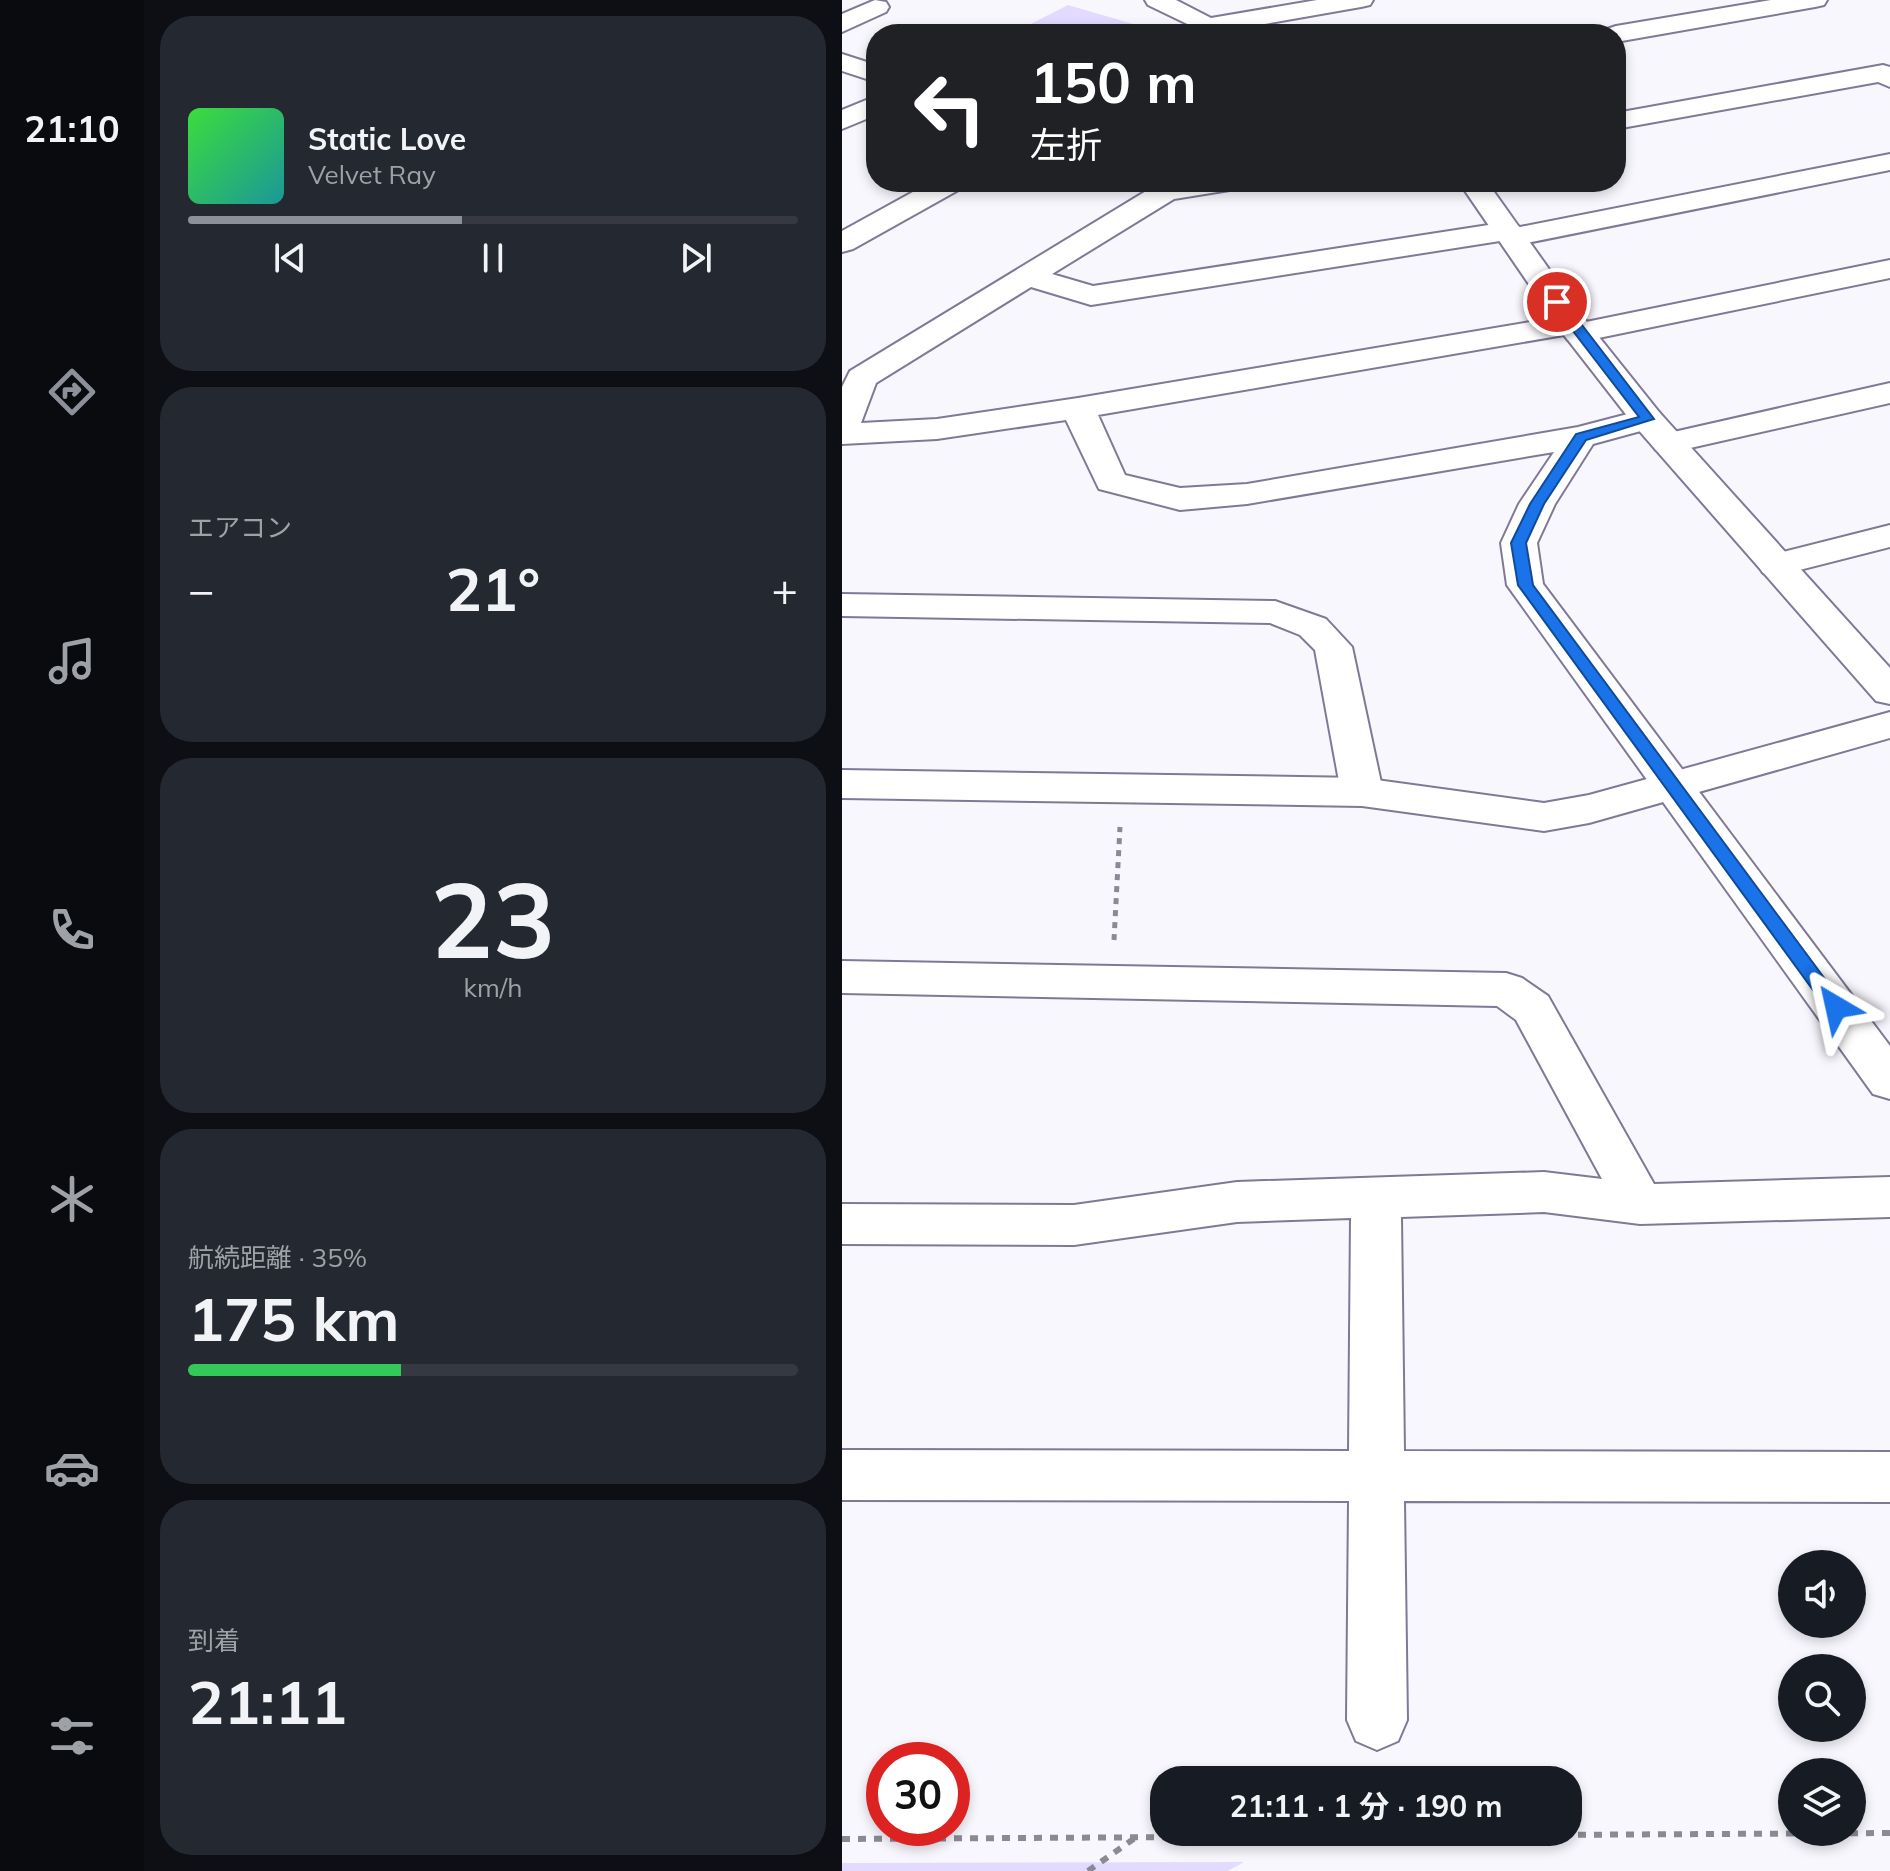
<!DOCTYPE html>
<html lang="ja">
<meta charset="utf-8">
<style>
:root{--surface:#171b24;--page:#242831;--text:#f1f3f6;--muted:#9ea1a6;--line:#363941;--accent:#8c9099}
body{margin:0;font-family:Mulish,"Noto Sans JP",sans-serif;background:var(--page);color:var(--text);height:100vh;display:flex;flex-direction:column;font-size:30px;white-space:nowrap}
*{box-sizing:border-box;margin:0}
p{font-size:26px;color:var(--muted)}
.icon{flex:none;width:44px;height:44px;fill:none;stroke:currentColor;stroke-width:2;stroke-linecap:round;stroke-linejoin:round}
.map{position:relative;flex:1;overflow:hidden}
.details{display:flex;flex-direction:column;gap:16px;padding:16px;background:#0d0f14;width:698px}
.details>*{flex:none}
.hud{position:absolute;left:24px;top:24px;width:760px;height:168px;border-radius:32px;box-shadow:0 4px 12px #0003;background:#202124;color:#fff;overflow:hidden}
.fabs{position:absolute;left:936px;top:1550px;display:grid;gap:16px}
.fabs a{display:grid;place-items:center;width:88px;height:88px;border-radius:50%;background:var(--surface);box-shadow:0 4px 12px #0003;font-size:40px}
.speed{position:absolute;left:24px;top:1742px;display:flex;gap:16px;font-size:40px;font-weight:700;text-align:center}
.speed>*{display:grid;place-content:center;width:104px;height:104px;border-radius:50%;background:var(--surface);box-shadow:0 4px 12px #0003;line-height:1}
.speed .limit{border:12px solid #d22;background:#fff;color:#111}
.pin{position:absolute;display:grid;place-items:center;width:68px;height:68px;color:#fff;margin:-34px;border:4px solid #fff;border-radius:50%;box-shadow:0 2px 8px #0007}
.me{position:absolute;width:88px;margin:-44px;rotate:324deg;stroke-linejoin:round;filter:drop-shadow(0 0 6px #0008)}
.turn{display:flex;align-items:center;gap:28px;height:168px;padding:0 32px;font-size:36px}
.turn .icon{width:104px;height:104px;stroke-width:2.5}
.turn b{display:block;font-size:56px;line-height:68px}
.big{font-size:60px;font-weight:700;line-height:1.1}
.details .widget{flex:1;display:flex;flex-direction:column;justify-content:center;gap:12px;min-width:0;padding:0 28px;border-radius:32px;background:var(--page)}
.details .dial{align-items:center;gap:0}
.dial b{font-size:104px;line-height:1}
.song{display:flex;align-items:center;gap:24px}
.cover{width:96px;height:96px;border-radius:12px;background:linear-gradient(135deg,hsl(120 70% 55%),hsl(180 70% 35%))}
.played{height:8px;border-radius:4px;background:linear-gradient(90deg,var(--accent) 45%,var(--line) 45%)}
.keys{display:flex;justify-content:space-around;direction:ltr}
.heat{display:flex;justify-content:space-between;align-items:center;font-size:44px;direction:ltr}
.charge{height:12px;border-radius:6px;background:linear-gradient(90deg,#34c759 35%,var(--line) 0)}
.trip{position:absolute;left:308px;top:1766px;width:432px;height:80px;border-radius:32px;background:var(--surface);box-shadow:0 4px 12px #0003;font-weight:700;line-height:80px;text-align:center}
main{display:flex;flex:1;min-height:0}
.dock{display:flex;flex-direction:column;width:144px;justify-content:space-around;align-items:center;background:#090b0e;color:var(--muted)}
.dock .icon{width:56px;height:56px}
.dock .current{color:var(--accent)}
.dock b{font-size:36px;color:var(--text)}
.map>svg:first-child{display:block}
.green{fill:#e2dbff}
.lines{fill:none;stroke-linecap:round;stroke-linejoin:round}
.minor-casing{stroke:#7f7996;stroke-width:4}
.tertiary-casing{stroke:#7f7996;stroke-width:4}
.path-far1{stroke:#8b8993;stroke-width:5;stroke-dasharray:6 6;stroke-linecap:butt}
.path{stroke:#8b8993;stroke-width:6;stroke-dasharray:8 8;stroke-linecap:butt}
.minor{fill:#fff;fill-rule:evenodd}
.tertiary{fill:#fff;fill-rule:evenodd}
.route{fill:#1a73e8;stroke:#114b97;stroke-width:2}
</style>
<main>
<nav class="dock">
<b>21:10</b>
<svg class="icon current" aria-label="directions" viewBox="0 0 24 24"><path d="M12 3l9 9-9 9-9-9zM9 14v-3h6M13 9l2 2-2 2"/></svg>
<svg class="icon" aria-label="music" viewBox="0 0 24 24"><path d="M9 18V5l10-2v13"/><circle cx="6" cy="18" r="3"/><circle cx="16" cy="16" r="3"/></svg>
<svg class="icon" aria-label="phone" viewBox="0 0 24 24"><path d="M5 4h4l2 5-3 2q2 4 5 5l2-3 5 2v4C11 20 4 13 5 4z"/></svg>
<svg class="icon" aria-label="climate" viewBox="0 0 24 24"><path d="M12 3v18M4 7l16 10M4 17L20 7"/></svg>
<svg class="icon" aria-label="car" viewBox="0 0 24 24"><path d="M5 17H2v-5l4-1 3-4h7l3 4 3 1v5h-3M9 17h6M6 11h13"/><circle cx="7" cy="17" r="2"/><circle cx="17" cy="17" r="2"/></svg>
<svg class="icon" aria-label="filters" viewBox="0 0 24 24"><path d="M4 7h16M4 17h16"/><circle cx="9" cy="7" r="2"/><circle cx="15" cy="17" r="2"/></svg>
</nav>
<section class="details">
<div class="widget">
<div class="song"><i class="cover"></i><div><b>Static Love</b><p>Velvet Ray</p></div></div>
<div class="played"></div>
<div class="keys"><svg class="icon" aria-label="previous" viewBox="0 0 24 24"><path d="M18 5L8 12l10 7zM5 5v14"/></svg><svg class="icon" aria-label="pause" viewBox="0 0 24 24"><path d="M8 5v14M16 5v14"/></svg><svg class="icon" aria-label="next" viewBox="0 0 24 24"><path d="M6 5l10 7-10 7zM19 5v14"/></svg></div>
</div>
<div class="widget"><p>エアコン</p>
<div class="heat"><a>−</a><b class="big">21°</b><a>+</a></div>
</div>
<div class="widget dial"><b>23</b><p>km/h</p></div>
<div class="widget"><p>航続距離 · 35%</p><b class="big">175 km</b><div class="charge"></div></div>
<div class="widget"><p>到着</p><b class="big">21:11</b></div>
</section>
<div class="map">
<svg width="1048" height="1871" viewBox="0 0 1048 1871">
<rect width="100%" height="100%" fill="#f9f7fe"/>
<!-- green -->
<path class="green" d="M 226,5 L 312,30 L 305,34 L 171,33 Z
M 402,1862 L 386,1871 L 0,1871 L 0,1863 Z"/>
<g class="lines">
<defs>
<path id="minor" d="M 33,0 L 44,2 L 47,7 L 44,12 L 0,32 L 0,14 Z
M 303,0 L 334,0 L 369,18 L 475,0 L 531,0 L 528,5 L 519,7 L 366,34 L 306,5 Z
M 0,54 L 34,65 L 34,82 L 0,71 Z
M 1041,65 L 1048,67 L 1048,87 L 1036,82 L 774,129 L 774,113 Z
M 34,96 L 34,115 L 0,129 L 0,110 Z
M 1048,154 L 1048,170 L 670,246 L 658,241 L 249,305 L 189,287 L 34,383 L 19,423 L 95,419 L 236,398 L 730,315 L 741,317 L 744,322 L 1048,260 L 1048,278 L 737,342 L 726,340 L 722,335 L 256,415 L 283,475 L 338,488 L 405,484 L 736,427 L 805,409 L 817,412 L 822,419 L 817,426 L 751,444 L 713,504 L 695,543 L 701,584 L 1048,1046 L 1048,1099 L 1031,1094 L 665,585 L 659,543 L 677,504 L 712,452 L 405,504 L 338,510 L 257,489 L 224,420 L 95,439 L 0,444 L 0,387 L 8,371 L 314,185 L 327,182 L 404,182 L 400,188 L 332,199 L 210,274 L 251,286 L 666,222 L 678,227 Z
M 1048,383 L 1048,403 L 826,453 L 814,450 L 809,443 L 814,436 Z
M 1048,525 L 1048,547 L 934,576 L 921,573 L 916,565 L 921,557 Z
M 0,594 L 433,601 L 484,619 L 510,647 L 541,792 L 535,802 L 520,806 L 505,802 L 499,792 L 473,650 L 458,635 L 428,623 L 0,616 Z
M 0,961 L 664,973 L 680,978 L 706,996 L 812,1184 L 1048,1177 L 1048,1217 L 798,1224 L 702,1212 L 559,1217 L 562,1451 L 1048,1452 L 1048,1502 L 562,1501 L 565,1720 L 556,1741 L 535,1750 L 514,1741 L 505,1720 L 507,1501 L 0,1500 L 0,1450 L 507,1451 L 509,1218 L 395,1222 L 232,1245 L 0,1244 L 0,1204 L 232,1205 L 395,1182 L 702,1172 L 760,1179 L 674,1020 L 655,1006 L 0,993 Z"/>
<path id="tertiary" d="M 929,0 L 985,0 L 982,5 L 973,7 L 774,42 L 774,34 L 761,34 L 765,29 L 774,26 Z
M 89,182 L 124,182 L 120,188 L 11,249 L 0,252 L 0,231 Z
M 617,182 L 645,182 L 741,317 L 817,412 L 1048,668 L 1048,704 L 1034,701 L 793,426 L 719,331 Z
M 1048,712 L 1048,738 L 747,823 L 702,831 L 520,806 L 0,798 L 0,770 L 520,778 L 702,803 L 747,795 Z"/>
</defs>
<!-- minor casing -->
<use href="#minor" class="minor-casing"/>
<!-- tertiary casing -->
<use href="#tertiary" class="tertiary-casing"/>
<!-- path-far1 -->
<path class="path-far1" d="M 272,940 L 278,827"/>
<!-- path -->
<path class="path" d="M 0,1839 L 1048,1833
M 246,1871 L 293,1838"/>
<!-- minor -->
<use href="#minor" class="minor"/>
<!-- tertiary -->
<use href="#tertiary" class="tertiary"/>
</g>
<!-- route -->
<path class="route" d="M 711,299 L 720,299 L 812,419 L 744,440 L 702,504 L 684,543 L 691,585 L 1000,1002 L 1003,1007 L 1000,1012 L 987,1012 L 676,585 L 669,543 L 688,504 L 734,434 L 797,417 L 711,305 Z"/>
</svg>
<div class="fabs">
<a><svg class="icon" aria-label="sound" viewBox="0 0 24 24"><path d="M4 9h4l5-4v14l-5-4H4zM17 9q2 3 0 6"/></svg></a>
<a><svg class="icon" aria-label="search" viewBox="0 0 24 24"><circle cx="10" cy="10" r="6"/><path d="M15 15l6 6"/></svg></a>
<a><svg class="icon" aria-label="layers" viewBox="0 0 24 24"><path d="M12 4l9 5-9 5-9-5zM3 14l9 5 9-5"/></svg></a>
</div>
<div class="speed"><div class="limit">30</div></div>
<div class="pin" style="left:715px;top:302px;background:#d93025"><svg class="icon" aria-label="arrive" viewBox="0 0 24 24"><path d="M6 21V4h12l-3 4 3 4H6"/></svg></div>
<svg class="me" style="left:994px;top:1007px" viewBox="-20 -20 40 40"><path d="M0-17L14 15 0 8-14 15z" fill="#1a73e8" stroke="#fff" stroke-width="4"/></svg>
<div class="trip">21:11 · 1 分 · 190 m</div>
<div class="hud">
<div class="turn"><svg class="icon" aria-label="left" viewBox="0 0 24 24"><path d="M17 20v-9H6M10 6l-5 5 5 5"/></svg><div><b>150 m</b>左折</div></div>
</div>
</div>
</main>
